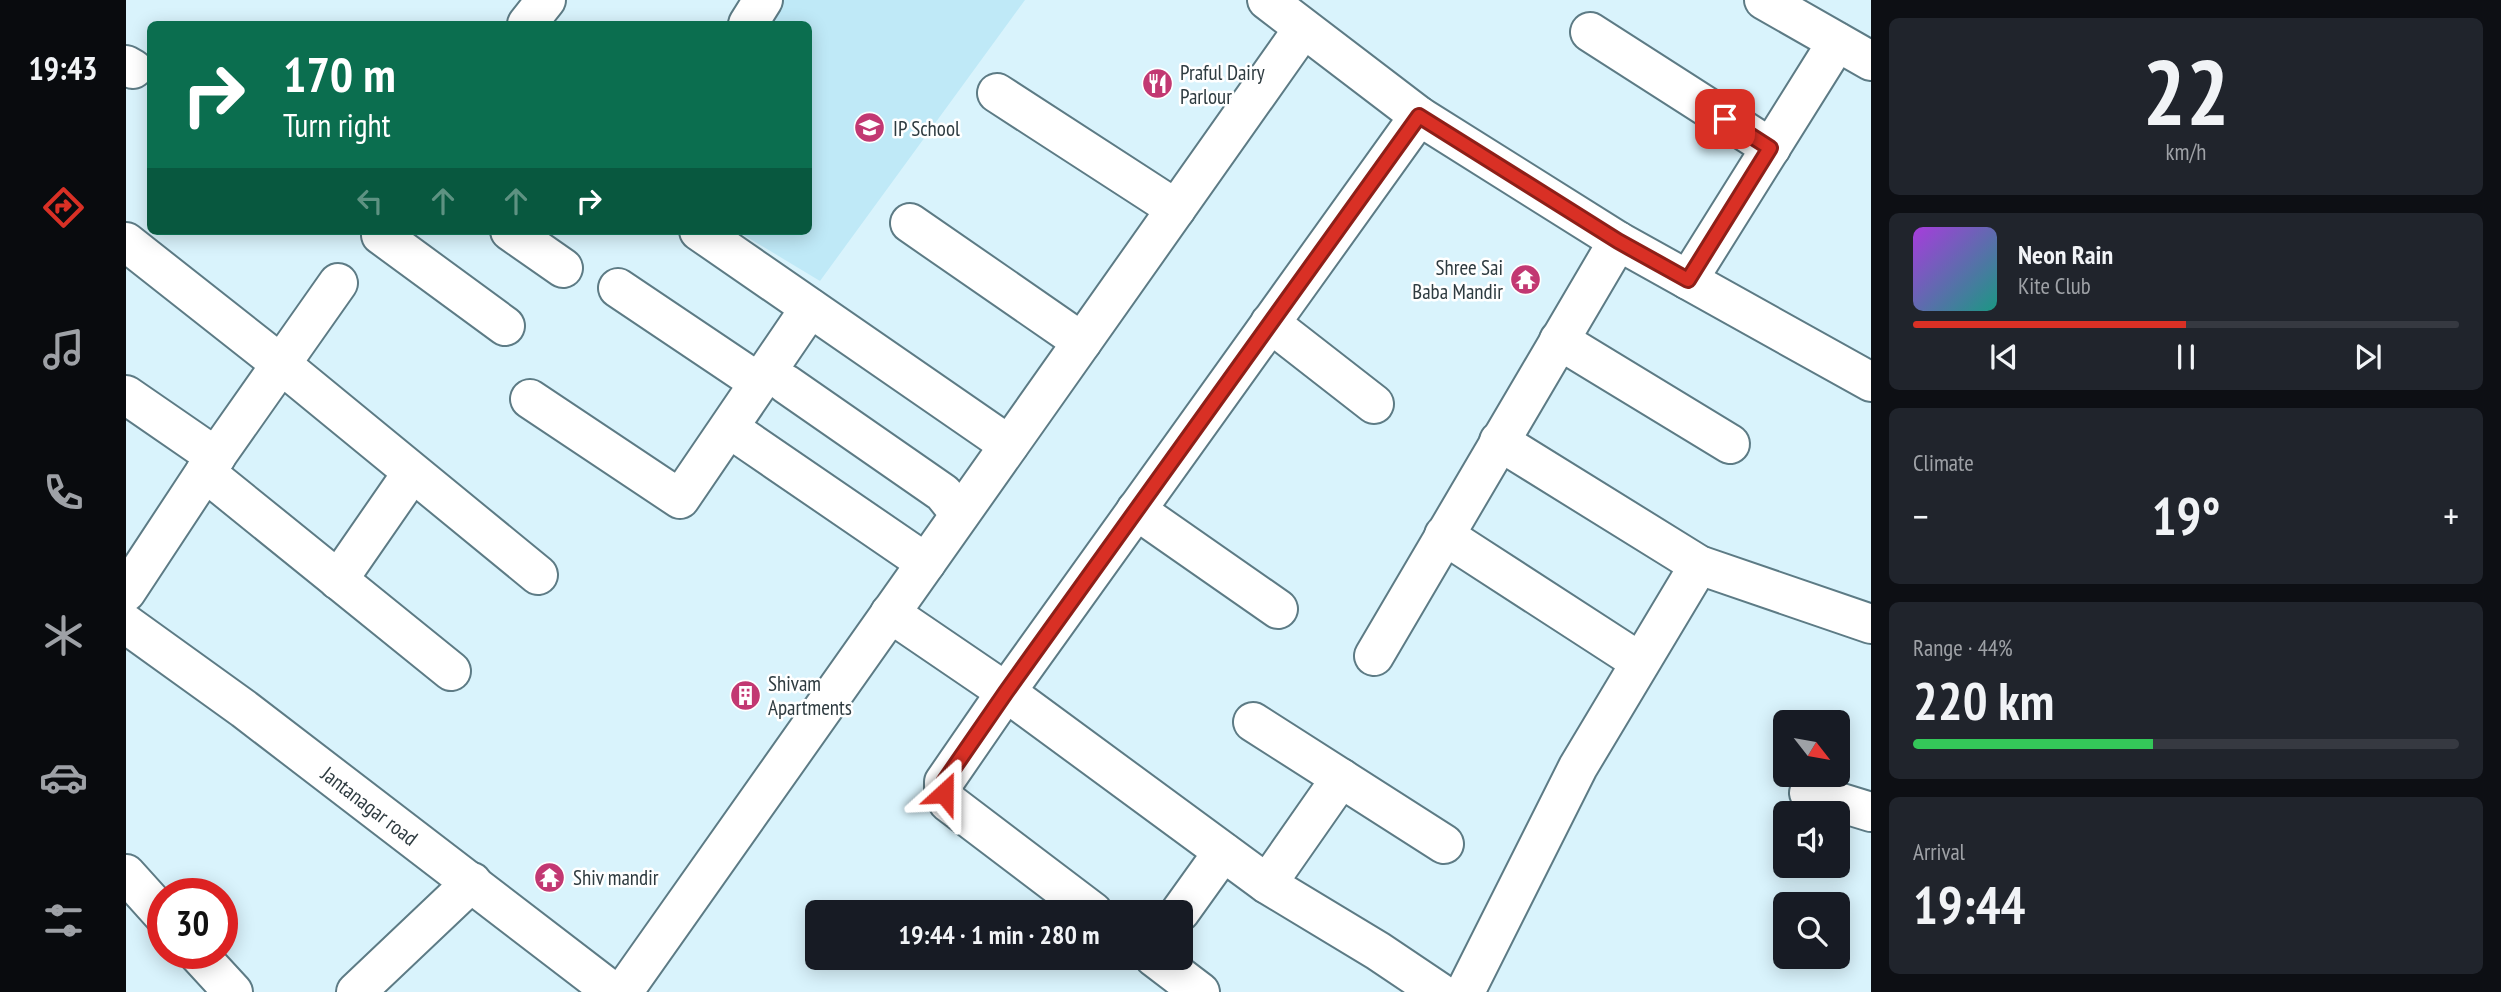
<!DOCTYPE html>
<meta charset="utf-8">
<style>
:root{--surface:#171b24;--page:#20242c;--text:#f1f3f6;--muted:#9ea1a6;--line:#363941;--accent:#d93025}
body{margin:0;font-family:"PT Sans Narrow",sans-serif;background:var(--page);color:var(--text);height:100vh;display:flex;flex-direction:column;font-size:26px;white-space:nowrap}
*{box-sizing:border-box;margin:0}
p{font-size:23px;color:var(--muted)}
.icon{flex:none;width:38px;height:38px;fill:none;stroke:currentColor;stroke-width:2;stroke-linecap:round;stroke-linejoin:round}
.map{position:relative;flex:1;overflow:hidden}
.panel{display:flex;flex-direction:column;gap:18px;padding:18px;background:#0d0f14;width:630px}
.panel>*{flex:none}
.top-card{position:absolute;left:21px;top:21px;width:665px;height:214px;border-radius:10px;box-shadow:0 4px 18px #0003;background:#0b6e4f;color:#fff;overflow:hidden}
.needle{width:46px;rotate:121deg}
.buttons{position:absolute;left:1647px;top:710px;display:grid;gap:14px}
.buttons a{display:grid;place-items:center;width:77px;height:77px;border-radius:10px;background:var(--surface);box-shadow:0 4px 18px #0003;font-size:35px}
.speed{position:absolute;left:21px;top:878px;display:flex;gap:14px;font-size:35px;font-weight:700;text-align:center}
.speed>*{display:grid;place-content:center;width:91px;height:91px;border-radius:50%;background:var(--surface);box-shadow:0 4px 18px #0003;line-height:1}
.speed .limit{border:10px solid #d22;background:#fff;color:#111}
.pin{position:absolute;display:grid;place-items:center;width:60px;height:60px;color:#fff;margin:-30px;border-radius:14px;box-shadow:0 4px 10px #0006}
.me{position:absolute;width:77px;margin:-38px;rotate:24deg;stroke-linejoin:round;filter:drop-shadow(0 0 5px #0008)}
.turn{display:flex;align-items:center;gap:24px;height:147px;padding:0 21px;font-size:32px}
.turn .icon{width:91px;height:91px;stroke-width:2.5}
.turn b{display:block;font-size:49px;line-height:60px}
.lanes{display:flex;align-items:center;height:66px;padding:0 21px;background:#0003;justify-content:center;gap:35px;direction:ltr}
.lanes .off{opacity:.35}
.big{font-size:52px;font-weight:600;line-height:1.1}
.panel .tile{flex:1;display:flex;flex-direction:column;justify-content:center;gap:10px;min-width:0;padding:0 24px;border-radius:10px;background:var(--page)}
.panel .dial{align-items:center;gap:0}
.dial b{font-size:91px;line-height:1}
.song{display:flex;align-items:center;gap:21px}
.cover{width:84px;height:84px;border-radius:10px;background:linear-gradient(135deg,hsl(280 70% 55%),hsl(170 70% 35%))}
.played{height:7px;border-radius:4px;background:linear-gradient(90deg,var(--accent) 50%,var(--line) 50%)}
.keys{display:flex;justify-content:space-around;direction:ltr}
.heat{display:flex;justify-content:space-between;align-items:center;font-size:38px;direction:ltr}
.charge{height:10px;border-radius:5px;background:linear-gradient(90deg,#34c759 44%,var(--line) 0)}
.trip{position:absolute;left:679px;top:900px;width:388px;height:70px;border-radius:10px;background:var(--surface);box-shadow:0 4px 18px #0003;font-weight:600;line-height:70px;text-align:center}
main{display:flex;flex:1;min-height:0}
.menu{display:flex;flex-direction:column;width:126px;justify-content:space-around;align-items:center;background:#090b0e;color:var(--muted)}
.menu .icon{width:49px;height:49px}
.menu .selected{color:var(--accent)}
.menu b{font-size:32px;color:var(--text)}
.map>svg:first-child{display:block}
.built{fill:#bfe9f7}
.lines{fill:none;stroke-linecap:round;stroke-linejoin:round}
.minor-casing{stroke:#5d7b85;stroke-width:42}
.minor{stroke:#fff;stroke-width:38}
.route-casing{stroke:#8d1f18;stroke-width:18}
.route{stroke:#d93025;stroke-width:12}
.labels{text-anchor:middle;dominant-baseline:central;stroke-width:5;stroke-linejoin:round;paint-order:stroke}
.poi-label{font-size:21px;fill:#2e3b40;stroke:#fff;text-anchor:start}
.street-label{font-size:21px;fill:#2e3b40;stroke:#fff}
</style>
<main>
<nav class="menu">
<b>19:43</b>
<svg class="icon selected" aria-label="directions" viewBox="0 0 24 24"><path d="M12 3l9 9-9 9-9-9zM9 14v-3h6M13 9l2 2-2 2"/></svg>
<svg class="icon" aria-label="music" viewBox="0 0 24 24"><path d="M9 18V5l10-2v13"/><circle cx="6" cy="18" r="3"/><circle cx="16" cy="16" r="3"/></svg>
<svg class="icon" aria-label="phone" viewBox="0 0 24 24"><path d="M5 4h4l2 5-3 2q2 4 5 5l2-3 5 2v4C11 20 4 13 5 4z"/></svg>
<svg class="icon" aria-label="climate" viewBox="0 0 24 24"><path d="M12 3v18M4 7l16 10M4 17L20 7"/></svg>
<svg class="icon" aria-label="car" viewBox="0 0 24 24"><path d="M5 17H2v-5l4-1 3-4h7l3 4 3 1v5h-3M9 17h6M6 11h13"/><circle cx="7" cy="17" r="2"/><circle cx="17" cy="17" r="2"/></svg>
<svg class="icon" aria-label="filters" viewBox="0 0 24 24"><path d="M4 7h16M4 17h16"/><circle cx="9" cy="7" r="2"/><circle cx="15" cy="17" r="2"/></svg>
</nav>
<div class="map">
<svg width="1745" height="992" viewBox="0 0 1745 992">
<rect width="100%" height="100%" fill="#d9f3fc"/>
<!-- built -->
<path class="built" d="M 646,0 L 899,0 L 694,281 L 611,231 L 682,231 L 682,24 L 632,24 Z"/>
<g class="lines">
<defs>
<g id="minor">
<path d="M 1141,0 L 1293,116 L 1492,241 L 1745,382"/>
<path d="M 1638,0 L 1745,61"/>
<path d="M 401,24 L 420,0"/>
<path d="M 622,24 L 637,0"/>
<path d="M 1464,32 L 1645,148"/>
<path d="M 0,65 L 7,69"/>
<path d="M 871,93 L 1050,209"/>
<path d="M 784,223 L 956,342"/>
<path d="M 257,231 L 255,235 L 379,326"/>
<path d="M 384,231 L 437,268"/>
<path d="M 573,231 L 883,445"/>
<path d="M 0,242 L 156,365 L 412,575"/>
<path d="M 1562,280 L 1711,42"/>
<path d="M 492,288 L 632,382"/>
<path d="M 1144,323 L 1248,404"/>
<path d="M 1433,340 L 1604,444"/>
<path d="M 660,384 L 817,493 L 834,514"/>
<path d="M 0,395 L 90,457"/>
<path d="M 404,399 L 554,499 L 684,308"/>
<path d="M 616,437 L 800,563"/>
<path d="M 1373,441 L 1573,565 L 1745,624"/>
<path d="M 79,472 L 325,671"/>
<path d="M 1010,510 L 1152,609"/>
<path d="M 1318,535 L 1514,662"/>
<path d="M 212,580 L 286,473"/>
<path d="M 0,592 L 79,472 L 212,283"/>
<path d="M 764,613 L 880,692 L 1141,884 L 1252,951 L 1313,992"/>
<path id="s1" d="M 0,624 L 118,709 L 487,992"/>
<path d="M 1248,656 L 1492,241"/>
<path d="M 1127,722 L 1318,844"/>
<path d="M 1683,793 L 1745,812"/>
<path d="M 0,874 L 37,915"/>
<path d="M 1141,884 L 1215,778"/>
<path d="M 967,912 L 822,802 L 818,793 L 818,782 L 880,692 L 1293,116"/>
<path d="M 1054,912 L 1097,852"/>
<path d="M 72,954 L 107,992"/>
<path d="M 1028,957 L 1074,992"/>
<path d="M 230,992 L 346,882"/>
<path d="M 497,992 L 1177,29"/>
<path d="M 1339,992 L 1452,767 L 1573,565"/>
</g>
</defs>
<!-- minor casing -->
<use href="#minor" class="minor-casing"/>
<!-- minor -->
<use href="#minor" class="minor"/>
</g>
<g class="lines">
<defs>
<path id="route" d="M 818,793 L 818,782 L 880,692 L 1293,116 L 1492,241 L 1562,280 L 1644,148 L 1599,119"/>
</defs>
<!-- route casing -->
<use href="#route" class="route-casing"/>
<!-- route -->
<use href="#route" class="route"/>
</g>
<!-- icons -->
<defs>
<symbol id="restaurant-disc" viewBox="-11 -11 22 22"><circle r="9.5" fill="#c23872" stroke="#fff"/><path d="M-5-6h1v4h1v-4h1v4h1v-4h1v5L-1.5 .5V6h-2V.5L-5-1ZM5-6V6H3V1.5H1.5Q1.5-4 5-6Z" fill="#fff"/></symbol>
<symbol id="school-disc" viewBox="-11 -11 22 22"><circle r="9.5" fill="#c23872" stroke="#fff"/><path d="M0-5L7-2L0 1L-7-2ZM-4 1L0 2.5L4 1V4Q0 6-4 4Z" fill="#fff"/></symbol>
<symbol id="temple-disc" viewBox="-11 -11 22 22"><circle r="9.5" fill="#c23872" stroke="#fff"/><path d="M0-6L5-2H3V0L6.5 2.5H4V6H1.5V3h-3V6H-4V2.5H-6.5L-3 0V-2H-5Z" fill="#fff"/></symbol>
<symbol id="building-disc" viewBox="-11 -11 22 22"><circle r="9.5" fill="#c23872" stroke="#fff"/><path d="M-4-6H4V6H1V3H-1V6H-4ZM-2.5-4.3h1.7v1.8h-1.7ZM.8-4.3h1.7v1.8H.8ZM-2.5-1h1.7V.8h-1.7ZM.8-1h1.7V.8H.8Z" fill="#fff"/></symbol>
</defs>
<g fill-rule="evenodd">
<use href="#restaurant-disc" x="1014" y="66" width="35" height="35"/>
<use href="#school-disc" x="726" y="110" width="35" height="35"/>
<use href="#temple-disc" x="1382" y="262" width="35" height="35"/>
<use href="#building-disc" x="602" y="678" width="35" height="35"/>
<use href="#temple-disc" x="406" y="860" width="35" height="35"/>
</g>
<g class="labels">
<!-- poi labels -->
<g class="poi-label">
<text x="1054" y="72">Praful Dairy<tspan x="1054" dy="24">Parlour</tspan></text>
<text x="767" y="128">IP School</text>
<text x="1377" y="267" text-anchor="end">Shree Sai<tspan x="1377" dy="24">Baba Mandir</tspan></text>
<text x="642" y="683">Shivam<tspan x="642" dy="24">Apartments</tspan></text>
<text x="447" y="877">Shiv mandir</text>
</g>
<!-- street labels -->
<g class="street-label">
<text stroke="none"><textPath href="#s1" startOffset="304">Jantanagar road</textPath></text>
</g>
</g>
</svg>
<div class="buttons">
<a><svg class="needle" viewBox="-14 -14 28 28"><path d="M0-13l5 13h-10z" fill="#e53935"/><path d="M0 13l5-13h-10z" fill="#9ea1a6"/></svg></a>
<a><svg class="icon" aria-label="sound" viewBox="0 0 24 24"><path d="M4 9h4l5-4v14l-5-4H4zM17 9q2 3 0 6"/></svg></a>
<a><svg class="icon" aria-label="search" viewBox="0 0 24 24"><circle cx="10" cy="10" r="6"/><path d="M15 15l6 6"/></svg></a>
</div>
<div class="speed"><div class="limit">30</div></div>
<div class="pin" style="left:1599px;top:119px;background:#d93025"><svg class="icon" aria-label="arrive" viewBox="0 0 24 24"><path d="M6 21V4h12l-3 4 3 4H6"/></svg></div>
<svg class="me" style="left:818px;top:793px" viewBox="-20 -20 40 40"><path d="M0-17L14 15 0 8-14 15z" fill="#d93025" stroke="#fff" stroke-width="4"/></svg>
<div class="trip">19:44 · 1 min · 280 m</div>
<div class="top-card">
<div class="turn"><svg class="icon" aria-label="right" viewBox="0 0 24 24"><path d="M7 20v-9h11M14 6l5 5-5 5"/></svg><div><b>170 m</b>Turn right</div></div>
<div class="lanes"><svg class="icon off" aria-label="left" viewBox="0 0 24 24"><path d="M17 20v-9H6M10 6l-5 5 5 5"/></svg><svg class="icon off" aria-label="ahead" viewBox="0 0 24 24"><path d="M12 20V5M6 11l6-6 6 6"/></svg><svg class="icon off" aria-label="ahead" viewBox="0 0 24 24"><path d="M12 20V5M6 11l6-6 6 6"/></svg><svg class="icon" aria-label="right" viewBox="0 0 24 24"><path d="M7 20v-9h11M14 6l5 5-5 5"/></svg></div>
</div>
</div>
<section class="panel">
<div class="tile dial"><b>22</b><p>km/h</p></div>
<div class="tile">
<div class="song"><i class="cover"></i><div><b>Neon Rain</b><p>Kite Club</p></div></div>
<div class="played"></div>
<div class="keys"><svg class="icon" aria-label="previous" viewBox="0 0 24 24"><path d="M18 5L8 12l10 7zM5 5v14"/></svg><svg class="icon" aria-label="pause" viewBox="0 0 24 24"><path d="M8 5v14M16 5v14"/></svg><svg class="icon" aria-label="next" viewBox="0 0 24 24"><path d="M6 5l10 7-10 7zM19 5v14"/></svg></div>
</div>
<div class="tile"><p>Climate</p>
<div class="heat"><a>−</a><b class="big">19°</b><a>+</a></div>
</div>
<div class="tile"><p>Range · 44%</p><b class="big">220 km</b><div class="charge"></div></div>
<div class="tile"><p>Arrival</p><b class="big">19:44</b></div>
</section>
</main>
